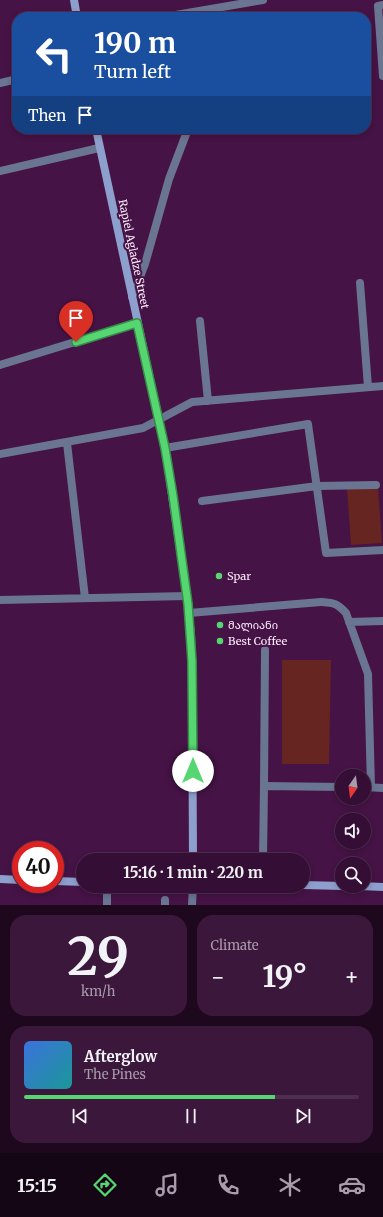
<!DOCTYPE html>
<meta charset="utf-8">
<style>
:root{--surface:#340e34;--page:#3c173c;--text:#f1f3f6;--muted:#a99cac;--line:#4e2e4f;--accent:#56d671}
body{margin:0;font-family:Merriweather,"Noto Sans Georgian",serif;background:var(--page);color:var(--text);height:100vh;display:flex;flex-direction:column;font-size:15px;white-space:nowrap}
*{box-sizing:border-box;margin:0}
p{font-size:13px;color:var(--muted)}
.icon{flex:none;width:22px;height:22px;fill:none;stroke:currentColor;stroke-width:2;stroke-linecap:round;stroke-linejoin:round}
.map{position:relative;height:905px;overflow:hidden}
.details{display:flex;flex-direction:column;gap:10px;padding:10px;background:#1d081d;flex:1}
.details>*{flex:none}
.top-card{position:absolute;left:12px;top:12px;width:359px;height:122px;border-radius:16px;box-shadow:0 2px 6px #0003,0 0 0 1px var(--line);background:#1a4fa0;color:#fff;overflow:hidden}
.needle{width:26px;rotate:194deg}
.buttons{position:absolute;left:335px;top:769px;display:grid;gap:8px}
.buttons a{display:grid;place-items:center;width:36px;height:36px;border-radius:50%;background:var(--surface);box-shadow:0 2px 6px #0003,0 0 0 1px var(--line);font-size:20px}
.speed{position:absolute;left:12px;top:841px;display:flex;gap:8px;font-size:20px;font-weight:700;text-align:center}
.speed>*{display:grid;place-content:center;width:52px;height:52px;border-radius:50%;background:var(--surface);box-shadow:0 2px 6px #0003,0 0 0 1px var(--line);line-height:1}
.speed .limit{border:6px solid #d22;background:#fff;color:#111}
.pin{position:absolute;display:grid;place-items:center;width:34px;height:34px;color:#fff;margin:-41px -17px;border-radius:50% 50% 50% 0;rotate:-45deg;box-shadow:0 0 4px #0007}
.pin .icon{rotate:45deg}
.me{position:absolute;width:44px;margin:-22px;rotate:0deg;stroke-linejoin:round;filter:drop-shadow(0 0 3px #0008)}
.turn{display:flex;align-items:center;gap:14px;height:84px;padding:0 16px;font-size:18px}
.turn .icon{width:52px;height:52px;stroke-width:2.5}
.turn b{display:block;font-size:28px;line-height:34px}
.then{display:flex;align-items:center;height:38px;padding:0 16px;background:#0003;gap:8px;font-size:15px}
.big{font-size:30px;font-weight:700;line-height:1.1}
.details .tile{flex:1;display:flex;flex-direction:column;justify-content:center;gap:6px;min-width:0;padding:0 14px;border-radius:16px;background:var(--page)}
.details .dial{align-items:center;gap:0}
.dial b{font-size:52px;line-height:1}
.song{display:flex;align-items:center;gap:12px}
.cover{width:48px;height:48px;border-radius:6px;background:linear-gradient(135deg,hsl(220 70% 55%),hsl(180 70% 35%))}
.played{height:4px;border-radius:2px;background:linear-gradient(90deg,var(--accent) 75%,var(--line) 75%)}
.keys{display:flex;justify-content:space-around;direction:ltr}
.heat{display:flex;justify-content:space-between;align-items:center;font-size:22px;direction:ltr}
.details .tiles{flex:1;display:grid;gap:10px;grid-template-columns:1fr 1fr}
.tile:last-child{grid-column:span 2}
.trip{position:absolute;left:76px;top:853px;width:234px;height:40px;border-radius:20px;background:var(--surface);box-shadow:0 2px 6px #0003,0 0 0 1px var(--line);font-weight:700;line-height:40px;text-align:center}
.tabs{display:flex;height:64px;justify-content:space-around;align-items:center;background:#150615;color:var(--muted)}
.tabs .icon{width:28px;height:28px}
.tabs .on{color:var(--accent)}
.tabs b{font-size:18px;color:var(--text)}
.map>svg:first-child{display:block}
.green{fill:#662520}
.lines{fill:none;stroke-linecap:round;stroke-linejoin:round}
.lane{stroke:#6a7592;stroke-width:8}
.street{stroke:#6a7592;stroke-width:8}
.secondary{stroke:#8d9fcc;stroke-width:8}
.route-casing{stroke:#388b49;stroke-width:10}
.route{stroke:#56d671;stroke-width:7}
.poi-dot{fill:#56d671;stroke:#451345;stroke-width:1.5}
.labels{text-anchor:middle;dominant-baseline:central;stroke-width:4;stroke-linejoin:round;paint-order:stroke}
.street-label{font-size:11px;fill:#feebfd;stroke:#451345}
.poi-label{font-size:11px;fill:#feebfd;stroke:#451345;text-anchor:start}
</style>
<div class="map">
<svg width="383" height="905" viewBox="0 0 383 905">
<rect width="100%" height="100%" fill="#451345"/>
<!-- green -->
<path class="green" d="M 378,487 L 382,543 L 351,545 L 347,489 Z
M 282,660 L 331,660 L 329,764 L 282,764 Z"/>
<g class="lines">
<!-- lane -->
<path class="lane" d="M 383,5 L 378,6 L 383,76
M 0,83 L 17,79
M 0,171 L 99,148
M 360,283 L 368,387
M 132,297 L 145,264 L 169,179 L 188,129
M 200,321 L 208,401
M 0,365 L 137,323
M 67,443 L 85,598
M 165,448 L 308,424 L 326,553 L 383,550
M 0,454 L 143,428 L 192,402 L 383,386
M 202,501 L 317,486 L 376,485
M 0,600 L 187,596
M 189,613 L 321,602 C 334,603 337,603 346,613 L 368,674 L 371,787
M 349,622 L 383,621
M 264,786 L 265,650
M 165,900 L 165,905
M 107,905 L 107,886"/>
<!-- street -->
<path class="street" d="M 164,17 L 263,0
M 364,787 L 383,788
M 263,860 L 264,786 L 342,787
M 192,905 L 193,886"/>
<!-- secondary -->
<path class="secondary" d="M 74,0 L 77,17
M 96,129 L 165,448 L 187,596 L 191,635 L 192,661 L 193,860
M 0,879 L 21,880
M 55,881 L 83,882
M 303,885 L 342,886
M 360,886 L 383,887"/>
</g>
<g class="lines">
<defs>
<path id="route" d="M 76,342 L 137,323 L 165,448 L 173,496 L 188,604 L 192,661 L 193,771"/>
</defs>
<!-- route casing -->
<use href="#route" class="route-casing"/>
<!-- route -->
<use href="#route" class="route"/>
</g>
<!-- markers -->
<g class="poi-dot">
<circle cx="219" cy="576" r="4"/>
<circle cx="220" cy="625" r="4"/>
<circle cx="220" cy="641" r="4"/>
</g>
<g class="labels">
<!-- street labels -->
<g class="street-label">
<text transform="translate(134 254) rotate(78)">Rapiel Agladze Street</text>
</g>
<!-- poi labels -->
<g class="poi-label">
<text x="227" y="576">Spar</text>
<text x="228" y="625">მალიანი</text>
<text x="228" y="641">Best Coffee</text>
</g>
</g>
</svg>
<div class="buttons">
<a><svg class="needle" viewBox="-14 -14 28 28"><path d="M0-13l5 13h-10z" fill="#e53935"/><path d="M0 13l5-13h-10z" fill="#a99cac"/></svg></a>
<a><svg class="icon" aria-label="sound" viewBox="0 0 24 24"><path d="M4 9h4l5-4v14l-5-4H4zM17 9q2 3 0 6"/></svg></a>
<a><svg class="icon" aria-label="search" viewBox="0 0 24 24"><circle cx="10" cy="10" r="6"/><path d="M15 15l6 6"/></svg></a>
</div>
<div class="speed"><div class="limit">40</div></div>
<div class="pin" style="left:76px;top:342px;background:#d93025"><svg class="icon" aria-label="arrive" viewBox="0 0 24 24"><path d="M6 21V4h12l-3 4 3 4H6"/></svg></div>
<svg class="me" style="left:193px;top:771px" viewBox="-20 -20 40 40"><circle r="19" fill="#fff"/><path d="M0-13L10 11 0 6-10 11z" fill="#56d671"/></svg>
<div class="trip">15:16 · 1 min · 220 m</div>
<div class="top-card">
<div class="turn"><svg class="icon" aria-label="left" viewBox="0 0 24 24"><path d="M17 20v-9H6M10 6l-5 5 5 5"/></svg><div><b>190 m</b>Turn left</div></div>
<div class="then">Then<svg class="icon" aria-label="arrive" viewBox="0 0 24 24"><path d="M6 21V4h12l-3 4 3 4H6"/></svg></div>
</div>
</div>
<section class="details">
<div class="tiles">
<div class="tile dial"><b>29</b><p>km/h</p></div>
<div class="tile"><p>Climate</p>
<div class="heat"><a>−</a><b class="big">19°</b><a>+</a></div>
</div>
<div class="tile">
<div class="song"><i class="cover"></i><div><b>Afterglow</b><p>The Pines</p></div></div>
<div class="played"></div>
<div class="keys"><svg class="icon" aria-label="previous" viewBox="0 0 24 24"><path d="M18 5L8 12l10 7zM5 5v14"/></svg><svg class="icon" aria-label="pause" viewBox="0 0 24 24"><path d="M8 5v14M16 5v14"/></svg><svg class="icon" aria-label="next" viewBox="0 0 24 24"><path d="M6 5l10 7-10 7zM19 5v14"/></svg></div>
</div>
</div>
</section>
<nav class="tabs">
<b>15:15</b>
<svg class="icon on" aria-label="directions" viewBox="0 0 24 24"><path d="M12 3l9 9-9 9-9-9zM9 14v-3h6M13 9l2 2-2 2"/></svg>
<svg class="icon" aria-label="music" viewBox="0 0 24 24"><path d="M9 18V5l10-2v13"/><circle cx="6" cy="18" r="3"/><circle cx="16" cy="16" r="3"/></svg>
<svg class="icon" aria-label="phone" viewBox="0 0 24 24"><path d="M5 4h4l2 5-3 2q2 4 5 5l2-3 5 2v4C11 20 4 13 5 4z"/></svg>
<svg class="icon" aria-label="climate" viewBox="0 0 24 24"><path d="M12 3v18M4 7l16 10M4 17L20 7"/></svg>
<svg class="icon" aria-label="car" viewBox="0 0 24 24"><path d="M5 17H2v-5l4-1 3-4h7l3 4 3 1v5h-3M9 17h6M6 11h13"/><circle cx="7" cy="17" r="2"/><circle cx="17" cy="17" r="2"/></svg>
</nav>
